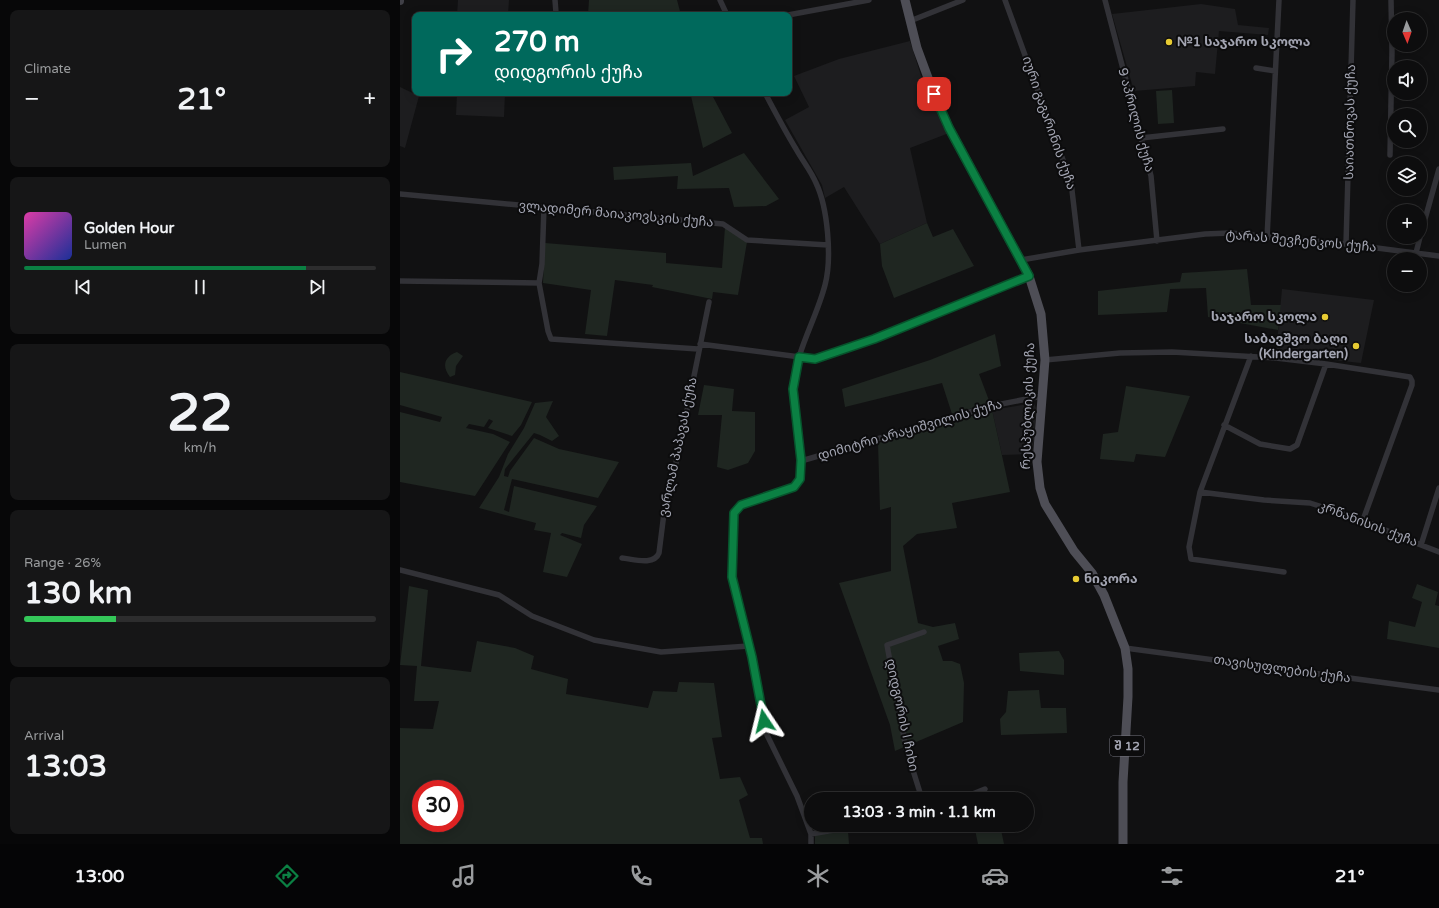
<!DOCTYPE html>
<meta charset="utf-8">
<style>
:root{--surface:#0d0d0e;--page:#161617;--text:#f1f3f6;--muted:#9a9c9e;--line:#2d2d2e;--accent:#0b8043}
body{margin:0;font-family:"Varela Round","Noto Sans Georgian",sans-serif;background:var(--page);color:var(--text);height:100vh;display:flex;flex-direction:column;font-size:15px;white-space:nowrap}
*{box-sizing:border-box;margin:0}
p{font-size:13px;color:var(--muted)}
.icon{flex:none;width:22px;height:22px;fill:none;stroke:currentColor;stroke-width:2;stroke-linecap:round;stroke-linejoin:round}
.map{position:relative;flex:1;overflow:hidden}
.drawer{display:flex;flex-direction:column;gap:10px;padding:10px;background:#070708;width:400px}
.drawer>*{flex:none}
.hud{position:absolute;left:12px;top:12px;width:380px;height:84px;border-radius:8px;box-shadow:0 2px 10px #0003,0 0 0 1px var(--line);background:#00695c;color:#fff;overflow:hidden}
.needle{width:26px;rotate:178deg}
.buttons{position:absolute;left:987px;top:12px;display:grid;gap:8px}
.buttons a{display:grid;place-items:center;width:40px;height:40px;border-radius:50%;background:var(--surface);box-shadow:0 2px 10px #0003,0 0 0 1px var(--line);font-size:20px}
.speed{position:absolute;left:12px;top:780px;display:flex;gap:8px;font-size:20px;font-weight:700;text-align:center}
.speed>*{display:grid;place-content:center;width:52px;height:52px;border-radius:50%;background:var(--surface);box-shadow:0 2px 10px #0003,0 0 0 1px var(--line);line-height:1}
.speed .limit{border:6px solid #d22;background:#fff;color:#111}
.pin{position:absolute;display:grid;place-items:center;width:34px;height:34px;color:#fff;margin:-17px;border-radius:8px;box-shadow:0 2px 6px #0006}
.me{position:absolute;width:44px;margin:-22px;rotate:350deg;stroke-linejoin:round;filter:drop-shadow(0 0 3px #0008)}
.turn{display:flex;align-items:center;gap:14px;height:84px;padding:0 16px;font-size:18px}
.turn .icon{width:52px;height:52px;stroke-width:2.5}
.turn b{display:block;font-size:28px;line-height:34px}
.big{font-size:30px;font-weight:800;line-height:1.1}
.drawer .widget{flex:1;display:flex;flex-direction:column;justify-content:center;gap:6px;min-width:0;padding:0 14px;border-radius:8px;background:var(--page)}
.drawer .dial{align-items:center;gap:0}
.dial b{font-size:52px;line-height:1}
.song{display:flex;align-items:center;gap:12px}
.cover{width:48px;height:48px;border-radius:6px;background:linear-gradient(135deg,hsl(320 70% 55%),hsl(230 70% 35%))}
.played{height:4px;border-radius:2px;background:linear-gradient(90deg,var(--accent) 80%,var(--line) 80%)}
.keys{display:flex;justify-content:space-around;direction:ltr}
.heat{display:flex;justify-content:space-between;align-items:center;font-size:22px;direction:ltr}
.charge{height:6px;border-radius:3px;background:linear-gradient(90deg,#34c759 26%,var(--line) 0)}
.trip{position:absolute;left:404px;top:792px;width:230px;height:40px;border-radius:20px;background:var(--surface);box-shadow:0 2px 10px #0003,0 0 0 1px var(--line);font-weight:800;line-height:40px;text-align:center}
.tabs{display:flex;height:64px;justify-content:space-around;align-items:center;background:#050506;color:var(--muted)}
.tabs .icon{width:28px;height:28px}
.tabs .active{color:var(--accent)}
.tabs b{font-size:18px;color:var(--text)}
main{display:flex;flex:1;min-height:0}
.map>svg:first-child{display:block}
.built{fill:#1d1d1f}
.green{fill:#1f2621;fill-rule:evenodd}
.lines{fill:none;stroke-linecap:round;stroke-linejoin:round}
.street{stroke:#323237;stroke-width:5.5}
.secondary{stroke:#404047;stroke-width:8}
.primary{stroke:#4e4e56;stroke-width:9}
.route-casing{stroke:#07532c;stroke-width:10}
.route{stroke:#0b8043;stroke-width:7}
.poi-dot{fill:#e7cb33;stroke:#0c0c0d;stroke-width:1.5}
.labels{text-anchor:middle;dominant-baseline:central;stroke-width:4;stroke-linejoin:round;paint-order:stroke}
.shield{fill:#0c0c0d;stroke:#767780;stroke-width:1}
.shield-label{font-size:12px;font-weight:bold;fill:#a3a5b2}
.poi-label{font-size:13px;font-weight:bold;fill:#a3a5b2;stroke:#0c0c0d;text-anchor:start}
.street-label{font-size:13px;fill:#a3a5b2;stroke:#0c0c0d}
</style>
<main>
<section class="drawer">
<div class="widget"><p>Climate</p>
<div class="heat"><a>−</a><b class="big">21°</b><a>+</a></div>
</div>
<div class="widget">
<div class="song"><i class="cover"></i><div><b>Golden Hour</b><p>Lumen</p></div></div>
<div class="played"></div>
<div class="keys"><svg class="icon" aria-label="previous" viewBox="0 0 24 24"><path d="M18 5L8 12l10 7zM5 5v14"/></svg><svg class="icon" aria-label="pause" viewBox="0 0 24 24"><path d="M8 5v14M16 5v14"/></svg><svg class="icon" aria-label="next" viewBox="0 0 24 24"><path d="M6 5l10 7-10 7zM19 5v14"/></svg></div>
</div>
<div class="widget dial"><b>22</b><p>km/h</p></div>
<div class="widget"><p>Range · 26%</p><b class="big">130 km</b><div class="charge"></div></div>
<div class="widget"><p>Arrival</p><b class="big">13:03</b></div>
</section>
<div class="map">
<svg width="1039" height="844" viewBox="0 0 1039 844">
<rect width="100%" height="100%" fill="#111112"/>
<!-- built -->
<path class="built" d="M 58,0 L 109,0 L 108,15 L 57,15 Z
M 801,4 L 835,9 L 838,25 L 869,28 L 868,35 L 819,31 L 815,74 L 796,72 L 795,86 L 734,91 L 712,14 Z
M 510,41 L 522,79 L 549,133 L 510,148 L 527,223 L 480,244 L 444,187 L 425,198 L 422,185 L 385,120 L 409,107 L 394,76 L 439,59 Z
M 0,87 L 19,96 L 5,148 L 0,146 Z
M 57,93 L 105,93 L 104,117 L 56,115 Z
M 882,289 L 974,300 L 961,363 L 876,354 Z
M 634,403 L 636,408 L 633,454 L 602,455 L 592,410 Z"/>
<!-- green -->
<path class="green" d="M 189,0 L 277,0 L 281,15 L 188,15 Z
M 772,90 L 774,123 L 758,124 L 756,91 Z
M 255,93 L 311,93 L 332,133 L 303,148 L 291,96 L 256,97 Z
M 344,153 L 379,199 L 366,206 L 334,207 L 329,188 L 277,189 L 278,176 L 214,180 L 213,167 L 291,163 L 293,176 Z
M 527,223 L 533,237 L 553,229 L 574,266 L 494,298 L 482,266 L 480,244 Z
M 325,227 L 347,242 L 338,295 L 313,292 L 312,299 L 252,287 L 253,285 L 215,280 L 207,336 L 185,334 L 191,290 L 143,283 L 145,243 L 266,253 L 266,263 L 322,268 Z
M 847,269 L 851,305 L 881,305 L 878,330 L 808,317 L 806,288 L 770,289 L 767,312 L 698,315 L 698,291 L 780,282 L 782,273 Z
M 595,334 L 601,366 L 579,374 L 590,403 L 552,414 L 542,383 L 445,407 L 442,389 L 530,360 Z
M 57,352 L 63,356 L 56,366 L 55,375 L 50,377 C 41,366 45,356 57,352 Z
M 0,372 L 132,402 L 121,425 L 112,436 L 88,428 L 93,421 L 89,419 L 84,427 L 69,424 L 66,428 L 93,434 L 110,442 L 75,496 L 0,482 L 0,412 L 40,422 L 42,417 L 0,405 Z
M 304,385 L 334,389 L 332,411 L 355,412 L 355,451 L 348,463 L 328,470 L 317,467 L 322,415 L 298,415 Z
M 726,386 L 790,396 L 765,457 L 736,454 L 734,462 L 700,459 L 703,434 L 718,432 Z
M 153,401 L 146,417 L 159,436 L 152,441 L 140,435 L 134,433 L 105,469 L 104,476 L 108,477 L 110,471 L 134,438 L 159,449 L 219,462 L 198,498 L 112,479 L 104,510 L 109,512 L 114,486 L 197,506 L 184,525 L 181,538 L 162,533 L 160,535 L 182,544 L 167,577 L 143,572 L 151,533 L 134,530 L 136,523 L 79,508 L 99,477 L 108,454 L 124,428 L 135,403 Z
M 592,410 L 610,492 L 552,503 L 557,528 L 517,534 L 503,546 L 518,623 L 533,627 L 555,623 L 559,639 L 538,646 L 543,661 L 552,661 L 560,664 L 564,683 L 563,722 L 495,751 L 490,725 L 439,583 L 491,571 L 491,507 L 480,510 L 478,443 Z
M 1017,584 L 1038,592 L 1035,605 L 1039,606 L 1039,648 L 987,639 L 989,621 L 1015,627 L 1022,602 L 1012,598 Z
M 9,586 L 28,590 L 21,666 L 71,672 L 77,641 L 115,648 L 134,656 L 131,669 L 168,679 L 166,694 L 248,708 L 253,691 L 277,692 L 279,682 L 314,683 L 322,737 L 312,738 L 320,779 L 340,777 L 348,795 L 339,800 L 350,838 L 362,838 L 363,844 L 0,844 L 0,728 L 33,729 L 39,701 L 14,701 L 17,666 L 0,665 ZM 21,789 L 55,789 L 55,823 L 21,823 Z
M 659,651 L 664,660 L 664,675 L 620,671 L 619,653 Z
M 639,690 L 641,708 L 666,708 L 667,733 L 601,735 L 600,719 L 606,712 L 608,691 Z
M 574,825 L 600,825 L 604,844 L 578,844 Z
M 448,831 L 449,844 L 415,844 L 415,835 Z"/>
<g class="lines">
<!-- street -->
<path class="street" d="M 155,0 L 156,13
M 320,0 L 327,15
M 605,0 L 671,182 L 679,250
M 705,0 L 751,176 L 757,241
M 388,15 L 469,0
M 510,21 L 563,0
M 856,68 L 875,71
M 365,93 C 375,112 385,131 396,149 C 402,160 411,171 416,183 C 428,208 432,259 425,285 C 416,320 395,352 393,389 L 401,461 L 400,479 L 394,487 L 341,505 L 334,513 L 332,577 L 357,679 L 367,735 L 397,796 L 411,834 L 411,844
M 741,138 L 823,129
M 990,155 L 992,51 L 991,0
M 0,194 L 323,224 L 347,240 L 428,245
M 1020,237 L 1039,169
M 867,238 L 879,0
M 946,244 L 953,0
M 1016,253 L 1020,237
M 621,260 L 679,250 L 805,234 L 830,233 L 946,244 L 1039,256
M 0,281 L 139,283 L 142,264 L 144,207
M 139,283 L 148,331 L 151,339 L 298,349
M 300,344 L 415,359 L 474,339 L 629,276
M 851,356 L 800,492 L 789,547 L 791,559 L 884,572
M 645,360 L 720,353 L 772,352 L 876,358 L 926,364 L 1010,377 L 1012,381 L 1012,385 L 963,520
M 824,425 L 860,444 L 890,449 L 897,445 L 926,364
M 401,461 L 591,406 L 642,396
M 800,492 L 864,500 L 910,503 L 963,520 L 1008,540 L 1039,552
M 1021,545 L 1039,488
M 222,558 C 233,559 254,566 259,553 L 264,513 L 279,450 L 309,302
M 0,570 L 99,595 L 132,616 L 194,640 L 261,652 L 349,646
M 725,648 L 1039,690
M 522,799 L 506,748 L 487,645 L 524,632
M 560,799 L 585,789
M 411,834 L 463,825"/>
<!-- secondary -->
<path class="secondary" d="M 0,1 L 0,0"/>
<!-- primary -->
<path class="primary" d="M 505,0 L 517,48 L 534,94 L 549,128 L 629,276 L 641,314 L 645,360 L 637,462 L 640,488 L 645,504 L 674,551 L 692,573 L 704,595 L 725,648 L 728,669 L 728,697 L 723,782 L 723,844"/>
</g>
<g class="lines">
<defs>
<path id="route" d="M 364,721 L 352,657 L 332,577 L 334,513 L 341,505 L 394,487 L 400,479 L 401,460 L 393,389 L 399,357 L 415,359 L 474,339 L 629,276 L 549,128 L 534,94"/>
</defs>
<!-- route casing -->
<use href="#route" class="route-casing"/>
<!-- route -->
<use href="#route" class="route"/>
</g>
<!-- markers -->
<g class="poi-dot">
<circle cx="769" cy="42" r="4"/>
<circle cx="925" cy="317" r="4"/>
<circle cx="956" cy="346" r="4"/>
<circle cx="676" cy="579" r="4"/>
</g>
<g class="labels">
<!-- shield labels -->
<rect class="shield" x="710" y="736" width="34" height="20" rx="3"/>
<g class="shield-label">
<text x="727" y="746">შ 12</text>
</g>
<!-- poi labels -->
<g class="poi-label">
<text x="777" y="42">№1 საჯარო სკოლა</text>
<text x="917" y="317" text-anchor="end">საჯარო სკოლა</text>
<text x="948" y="339" text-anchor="end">საბავშვო ბაღი<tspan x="948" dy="15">(Kindergarten)</tspan></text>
<text x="684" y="579">ნიკორა</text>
</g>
<!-- street labels -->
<g class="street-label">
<text transform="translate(736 120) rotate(75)">9 აპრილის ქუჩა</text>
<text transform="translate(950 122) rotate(-89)">საიათნოვას ქუჩა</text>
<text transform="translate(649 123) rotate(71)">იური გაგარინის ქუჩა</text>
<text transform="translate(216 214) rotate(5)">ვლადიმერ მაიაკოვსკის ქუჩა</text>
<text transform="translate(901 241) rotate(5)">ტარას შევჩენკოს ქუჩა</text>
<text transform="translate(628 406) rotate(-88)">რესპუბლიკის ქუჩა</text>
<text transform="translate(510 430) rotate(-16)">დიმიტრი არაყიშვილის ქუჩა</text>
<text transform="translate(278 447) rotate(-78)">ვარლამ პაპავას ქუჩა</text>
<text transform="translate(968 524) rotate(21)">კრწანისის ქუჩა</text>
<text transform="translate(882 669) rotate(8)">თავისუფლების ქუჩა</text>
<text transform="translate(502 715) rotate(78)">დიდგორის I ჩიხი</text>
</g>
</g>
</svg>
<div class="buttons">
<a><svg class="needle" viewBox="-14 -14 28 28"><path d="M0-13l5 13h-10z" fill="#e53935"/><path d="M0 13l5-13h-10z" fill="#9a9c9e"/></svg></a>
<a><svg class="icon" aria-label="sound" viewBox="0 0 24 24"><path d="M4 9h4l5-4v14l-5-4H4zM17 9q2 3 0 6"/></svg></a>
<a><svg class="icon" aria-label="search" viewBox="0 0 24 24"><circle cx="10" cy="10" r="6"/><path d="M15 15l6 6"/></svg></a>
<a><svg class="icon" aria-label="layers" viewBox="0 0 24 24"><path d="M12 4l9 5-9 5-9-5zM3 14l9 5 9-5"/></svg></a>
<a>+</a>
<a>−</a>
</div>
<div class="speed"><div class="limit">30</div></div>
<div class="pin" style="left:534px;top:94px;background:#d93025"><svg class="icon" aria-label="arrive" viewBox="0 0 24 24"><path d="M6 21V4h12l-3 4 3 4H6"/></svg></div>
<svg class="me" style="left:364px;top:721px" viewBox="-20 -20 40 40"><path d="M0-17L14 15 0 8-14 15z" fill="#0b8043" stroke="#fff" stroke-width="4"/></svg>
<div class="trip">13:03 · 3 min · 1.1 km</div>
<div class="hud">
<div class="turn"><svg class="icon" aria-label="right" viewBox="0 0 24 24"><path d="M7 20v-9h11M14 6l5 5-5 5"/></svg><div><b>270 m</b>დიდგორის ქუჩა</div></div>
</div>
</div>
</main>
<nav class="tabs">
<b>13:00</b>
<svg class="icon active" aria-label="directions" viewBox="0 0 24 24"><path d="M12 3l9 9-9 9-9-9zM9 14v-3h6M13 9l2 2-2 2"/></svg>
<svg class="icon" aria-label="music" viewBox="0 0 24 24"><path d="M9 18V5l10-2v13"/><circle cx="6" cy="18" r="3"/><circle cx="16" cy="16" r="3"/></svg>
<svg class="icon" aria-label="phone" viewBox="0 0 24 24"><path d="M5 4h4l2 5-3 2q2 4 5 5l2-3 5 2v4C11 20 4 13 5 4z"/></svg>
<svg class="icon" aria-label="climate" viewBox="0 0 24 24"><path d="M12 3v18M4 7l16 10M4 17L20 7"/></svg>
<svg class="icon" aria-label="car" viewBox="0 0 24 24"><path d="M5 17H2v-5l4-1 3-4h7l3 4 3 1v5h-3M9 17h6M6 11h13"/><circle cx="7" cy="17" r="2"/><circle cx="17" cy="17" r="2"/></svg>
<svg class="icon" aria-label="filters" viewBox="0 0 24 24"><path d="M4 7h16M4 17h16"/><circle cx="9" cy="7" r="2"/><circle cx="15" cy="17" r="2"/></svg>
<b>21°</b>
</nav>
